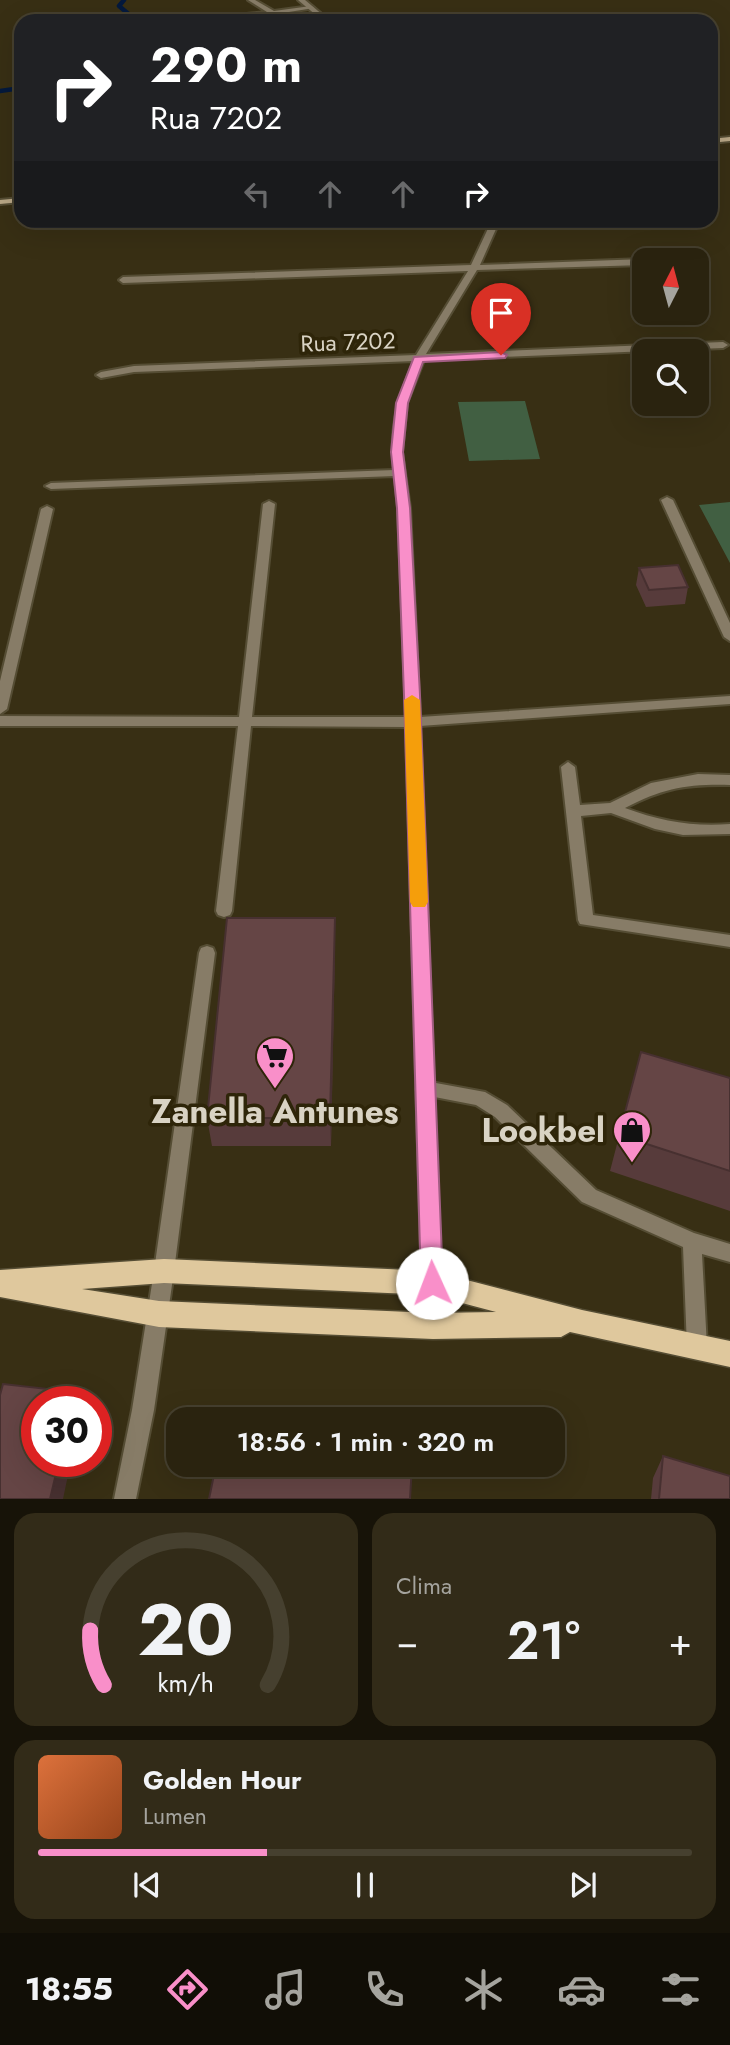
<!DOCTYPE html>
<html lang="pt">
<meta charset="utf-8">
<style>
:root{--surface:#2a230f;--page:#322b18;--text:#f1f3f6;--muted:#a5a49e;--line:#46402f;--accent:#f98fc9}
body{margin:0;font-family:Jost,sans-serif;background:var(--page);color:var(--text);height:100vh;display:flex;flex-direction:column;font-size:26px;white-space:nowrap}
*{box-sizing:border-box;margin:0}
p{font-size:23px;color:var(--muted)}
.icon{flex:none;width:38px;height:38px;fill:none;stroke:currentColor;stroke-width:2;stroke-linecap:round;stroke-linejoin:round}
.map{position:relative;height:1499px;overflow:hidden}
.side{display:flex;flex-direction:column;gap:14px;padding:14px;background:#171308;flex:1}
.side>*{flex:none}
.top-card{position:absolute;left:14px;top:14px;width:704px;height:214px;border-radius:21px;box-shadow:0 7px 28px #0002,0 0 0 2px var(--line);background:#202124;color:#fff;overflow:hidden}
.needle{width:46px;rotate:6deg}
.fabs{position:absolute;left:632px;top:248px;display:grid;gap:14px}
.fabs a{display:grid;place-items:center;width:77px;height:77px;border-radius:14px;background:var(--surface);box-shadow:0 7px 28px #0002,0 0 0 2px var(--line);font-size:35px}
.speed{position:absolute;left:21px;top:1386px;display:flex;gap:14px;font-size:35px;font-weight:700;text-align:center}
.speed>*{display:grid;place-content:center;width:91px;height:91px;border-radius:50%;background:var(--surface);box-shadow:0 7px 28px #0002,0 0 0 2px var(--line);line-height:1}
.speed .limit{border:10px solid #d22;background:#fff;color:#111}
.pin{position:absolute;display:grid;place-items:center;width:60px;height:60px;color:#fff;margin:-72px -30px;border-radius:50% 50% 50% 0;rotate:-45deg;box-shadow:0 0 7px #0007}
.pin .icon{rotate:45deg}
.me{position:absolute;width:77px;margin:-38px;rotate:358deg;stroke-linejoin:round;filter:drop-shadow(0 0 5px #0008)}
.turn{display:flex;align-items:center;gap:24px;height:147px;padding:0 21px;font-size:32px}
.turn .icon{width:91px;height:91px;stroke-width:2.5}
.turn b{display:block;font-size:49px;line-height:60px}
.lanes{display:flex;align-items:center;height:66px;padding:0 21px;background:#0003;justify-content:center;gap:35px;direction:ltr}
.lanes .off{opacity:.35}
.big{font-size:52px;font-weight:600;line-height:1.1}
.side .card{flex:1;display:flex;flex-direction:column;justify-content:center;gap:10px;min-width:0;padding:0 24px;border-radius:21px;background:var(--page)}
.side .dial{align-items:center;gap:0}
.dial svg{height:182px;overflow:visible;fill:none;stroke:var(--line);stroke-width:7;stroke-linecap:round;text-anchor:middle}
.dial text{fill:var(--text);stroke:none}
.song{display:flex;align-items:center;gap:21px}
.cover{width:84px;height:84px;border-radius:10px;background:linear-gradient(135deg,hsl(20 70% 55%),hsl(20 70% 35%))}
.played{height:7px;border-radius:4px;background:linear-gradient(90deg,var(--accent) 35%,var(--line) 35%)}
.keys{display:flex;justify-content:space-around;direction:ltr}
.heat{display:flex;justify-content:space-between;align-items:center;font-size:38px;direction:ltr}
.side .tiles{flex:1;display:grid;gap:14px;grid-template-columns:1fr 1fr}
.card:last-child{grid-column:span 2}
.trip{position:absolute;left:166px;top:1407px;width:399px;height:70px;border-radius:21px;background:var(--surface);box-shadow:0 7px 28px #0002,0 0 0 2px var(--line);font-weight:600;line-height:70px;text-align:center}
.menu{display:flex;height:112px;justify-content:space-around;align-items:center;background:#110e06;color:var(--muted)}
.menu .icon{width:49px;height:49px}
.menu .on{color:var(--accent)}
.menu b{font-size:32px;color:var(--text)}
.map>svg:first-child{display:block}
.green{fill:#415f42}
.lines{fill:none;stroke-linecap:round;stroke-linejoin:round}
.stream{stroke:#04193d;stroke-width:4.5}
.service-casing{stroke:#554d34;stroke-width:4}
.minor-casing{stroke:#554d34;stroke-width:4}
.tertiary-casing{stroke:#554d34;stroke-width:4}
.secondary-casing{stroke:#554d34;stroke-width:4}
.primary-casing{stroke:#554d34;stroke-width:3}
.service{fill:#877c67;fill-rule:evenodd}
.minor{fill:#877c67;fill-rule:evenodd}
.tertiary{fill:#877c67;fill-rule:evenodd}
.secondary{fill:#b9a786;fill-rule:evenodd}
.primary{fill:#dfc89d;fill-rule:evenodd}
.wall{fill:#573b3b}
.shaded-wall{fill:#473030}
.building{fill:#654545;stroke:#473030;stroke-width:2}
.route{fill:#f98fc9;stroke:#a25d83;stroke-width:2}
.slow{fill:#f59e0b}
.labels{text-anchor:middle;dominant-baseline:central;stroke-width:7;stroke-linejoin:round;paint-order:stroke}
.far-street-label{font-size:23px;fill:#d9d3c4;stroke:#2e2509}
.near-poi-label{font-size:33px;font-weight:bold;fill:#d9d3c4;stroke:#2e2509}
</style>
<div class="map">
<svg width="730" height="1499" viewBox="0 0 730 1499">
<rect width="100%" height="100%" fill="#382f14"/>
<!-- green -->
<path class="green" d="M 525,401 L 540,459 L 469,461 L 458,402 Z
M 730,502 L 730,563 L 699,505 Z"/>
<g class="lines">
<!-- stream -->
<path class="stream" d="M 124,0 L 119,6 L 137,21
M 0,91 L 21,88"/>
<defs>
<path id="service" d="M 248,0 L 255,0 L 274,11 L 311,6 L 314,8 L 231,21 L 188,20 L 267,12 Z
M 207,946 L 213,948 L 215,953 L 174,1271 L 171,1278 L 164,1281 L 157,1278 L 154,1271 L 199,953 L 201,948 Z
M 425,1081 L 485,1092 L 507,1105 L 596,1190 L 694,1233 L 730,1244 L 730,1262 L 702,1254 L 707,1347 L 704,1354 L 697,1357 L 690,1354 L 687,1347 L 683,1247 L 582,1202 L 495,1117 L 476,1105 L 419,1094 L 416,1089 L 419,1084 Z"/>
<path id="minor" d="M 492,220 L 500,220 L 480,265 L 644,259 L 647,261 L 644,261 L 644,265 L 477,270 L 426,354 L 723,342 L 728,345 L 723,348 L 424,360 L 407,403 L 402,452 L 410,508 L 420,717 L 730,696 L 730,704 L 420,726 L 443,1326 L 440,1333 L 433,1336 L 426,1333 L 423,1326 L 406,727 L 251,726 L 232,911 L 230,915 L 224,917 L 218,915 L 216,911 L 238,726 L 0,726 L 0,716 L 239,717 L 263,504 L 269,501 L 275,504 L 252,717 L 406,717 L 398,508 L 395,476 L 51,489 L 45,486 L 51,483 L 394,470 C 389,428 398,399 414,361 L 134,372 L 101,378 L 96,375 L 101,372 L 134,366 L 416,355 L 468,271 L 123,283 L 119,280 L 123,277 L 471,265 Z
M 688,258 L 701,257 L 705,260 L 696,263 L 696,261 L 684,261 Z
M 667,497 L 673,500 L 730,623 L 730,641 L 724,637 L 661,500 Z
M 47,506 L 53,509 L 7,709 L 0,714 L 0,681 L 41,509 Z
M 568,762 L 575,767 L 580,805 L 610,803 L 651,783 L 698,774 L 730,775 L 730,785 C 687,784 664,788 625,808 C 660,821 693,827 730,824 L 730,834 L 683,835 L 655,829 L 611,813 L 581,816 L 593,915 L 730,935 L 730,947 L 580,924 L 578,920 L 561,767 Z
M 164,1261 L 171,1264 L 174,1271 L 154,1410 L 136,1499 L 114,1499 L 132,1410 L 154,1271 L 157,1264 Z"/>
<path id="tertiary" d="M 298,0 L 305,0 L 330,21 L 323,21 Z"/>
<path id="secondary" d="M 730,137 L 730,141 L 710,143 L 710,139 Z
M 21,198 L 21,202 L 0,204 L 0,200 Z"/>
<path id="primary" d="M 164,1259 L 432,1271 L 582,1310 L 730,1341 L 730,1367 L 570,1332 L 561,1337 L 433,1339 L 159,1327 L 0,1297 L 0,1270 ZM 164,1283 L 432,1295 L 496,1312 L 433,1313 L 159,1301 L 82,1289 Z"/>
</defs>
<!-- service casing -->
<use href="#service" class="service-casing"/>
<!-- minor casing -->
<use href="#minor" class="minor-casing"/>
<!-- tertiary casing -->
<use href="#tertiary" class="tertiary-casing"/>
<!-- secondary casing -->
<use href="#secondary" class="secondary-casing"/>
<!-- primary casing -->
<use href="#primary" class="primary-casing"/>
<!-- service -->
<use href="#service" class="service"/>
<!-- minor -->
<use href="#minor" class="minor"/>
<!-- tertiary -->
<use href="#tertiary" class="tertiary"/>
<!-- secondary -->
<use href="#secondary" class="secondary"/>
<!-- primary -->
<use href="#primary" class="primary"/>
</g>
<!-- wall -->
<path class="wall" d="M 639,568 L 688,587 L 685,604 L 646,607 L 636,585 Z
M 335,948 L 331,1146 L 212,1146 L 207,1118 Z
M 641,1052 L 730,1078 L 730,1211 L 610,1171 Z
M 663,1456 L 730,1499 L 651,1499 L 653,1478 Z"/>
<!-- shaded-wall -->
<path class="shaded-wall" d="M 335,918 L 335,948 L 331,1146 L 330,1118 Z
M 75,1392 L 78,1402 L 72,1402 Z
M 59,1461 L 71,1461 L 63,1499 L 50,1499 Z"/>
<!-- building -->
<path class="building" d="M 678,565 L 688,587 L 649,590 L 639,568 Z
M 227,918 L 335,918 L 330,1118 L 207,1118 Z
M 641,1052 L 730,1078 L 730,1171 L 619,1135 Z
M 3,1384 L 75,1392 L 72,1402 L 37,1402 L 37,1461 L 59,1461 L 50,1499 L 0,1499 L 0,1395 Z
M 663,1456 L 730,1476 L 730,1499 L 659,1499 Z
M 216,1465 L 412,1465 L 410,1499 L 209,1499 Z"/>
<!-- route -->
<path class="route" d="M 501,352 L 507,355 L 505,358 L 423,362 L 408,403 L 403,452 L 410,508 L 420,695 L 443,1283 L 440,1291 L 432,1294 L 424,1291 L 421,1283 L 404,695 L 397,508 L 391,452 L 396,403 L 414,357 Z"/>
<!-- slow -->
<path class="slow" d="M 412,695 L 420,700 L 428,902 L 425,907 L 413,907 L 410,902 L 404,700 Z"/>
<!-- icons -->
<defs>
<symbol id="supermarket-pin" viewBox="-11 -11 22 30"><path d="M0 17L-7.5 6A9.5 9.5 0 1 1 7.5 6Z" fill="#f98fc9" stroke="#2e2509"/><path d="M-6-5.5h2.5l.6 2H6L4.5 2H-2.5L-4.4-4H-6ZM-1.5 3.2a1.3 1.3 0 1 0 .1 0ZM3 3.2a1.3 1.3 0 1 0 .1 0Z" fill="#111"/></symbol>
<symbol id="shop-pin" viewBox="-11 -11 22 30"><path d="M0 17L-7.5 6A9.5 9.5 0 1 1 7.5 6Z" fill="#f98fc9" stroke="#2e2509"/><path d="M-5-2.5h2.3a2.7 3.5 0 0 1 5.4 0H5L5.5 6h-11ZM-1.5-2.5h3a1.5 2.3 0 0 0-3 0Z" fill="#111"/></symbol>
</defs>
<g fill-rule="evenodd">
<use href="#supermarket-pin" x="253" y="1034" width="44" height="60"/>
<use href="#shop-pin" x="610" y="1108" width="44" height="60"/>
</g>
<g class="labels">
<!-- far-street labels -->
<g class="far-street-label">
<text transform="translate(348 342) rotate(-2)">Rua 7202</text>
</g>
<!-- near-poi labels -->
<g class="near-poi-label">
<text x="275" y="1111">Zanella Antunes</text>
<text x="605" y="1130" text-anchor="end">Lookbel</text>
</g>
</g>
</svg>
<div class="fabs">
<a><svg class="needle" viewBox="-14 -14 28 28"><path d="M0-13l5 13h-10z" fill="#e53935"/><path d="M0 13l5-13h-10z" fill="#a5a49e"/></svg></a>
<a><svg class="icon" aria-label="search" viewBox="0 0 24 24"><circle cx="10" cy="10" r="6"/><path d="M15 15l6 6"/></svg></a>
</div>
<div class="speed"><div class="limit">30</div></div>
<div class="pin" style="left:501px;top:355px;background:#d93025"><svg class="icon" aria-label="arrive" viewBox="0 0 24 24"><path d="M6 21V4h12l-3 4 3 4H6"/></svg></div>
<svg class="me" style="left:432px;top:1283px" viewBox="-20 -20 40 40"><circle r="19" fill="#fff"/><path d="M0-13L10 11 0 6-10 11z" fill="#f98fc9"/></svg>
<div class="trip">18:56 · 1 min · 320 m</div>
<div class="top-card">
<div class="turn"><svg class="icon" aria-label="right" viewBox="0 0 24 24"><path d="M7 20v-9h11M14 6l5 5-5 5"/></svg><div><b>290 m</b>Rua 7202</div></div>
<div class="lanes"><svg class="icon off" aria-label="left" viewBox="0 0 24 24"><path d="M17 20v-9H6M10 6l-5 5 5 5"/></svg><svg class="icon off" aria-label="ahead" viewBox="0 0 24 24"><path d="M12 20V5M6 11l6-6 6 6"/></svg><svg class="icon off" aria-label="ahead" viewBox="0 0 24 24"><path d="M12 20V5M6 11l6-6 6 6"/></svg><svg class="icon" aria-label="right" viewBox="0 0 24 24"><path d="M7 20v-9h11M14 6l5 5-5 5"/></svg></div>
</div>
</div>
<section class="side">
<div class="tiles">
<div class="card dial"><svg viewBox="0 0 100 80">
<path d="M14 69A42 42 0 1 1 86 69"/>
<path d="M14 69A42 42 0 0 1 8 45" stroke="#f98fc9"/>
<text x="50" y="56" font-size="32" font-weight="700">20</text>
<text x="50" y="72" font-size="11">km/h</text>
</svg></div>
<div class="card"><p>Clima</p>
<div class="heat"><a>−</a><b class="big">21°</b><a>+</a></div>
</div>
<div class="card">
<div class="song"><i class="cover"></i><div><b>Golden Hour</b><p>Lumen</p></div></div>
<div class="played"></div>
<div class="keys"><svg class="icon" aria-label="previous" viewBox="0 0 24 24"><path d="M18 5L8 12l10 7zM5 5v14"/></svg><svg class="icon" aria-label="pause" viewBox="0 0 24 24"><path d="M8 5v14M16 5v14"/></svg><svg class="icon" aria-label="next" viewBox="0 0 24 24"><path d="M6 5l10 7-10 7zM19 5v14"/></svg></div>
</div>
</div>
</section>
<nav class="menu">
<b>18:55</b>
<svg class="icon on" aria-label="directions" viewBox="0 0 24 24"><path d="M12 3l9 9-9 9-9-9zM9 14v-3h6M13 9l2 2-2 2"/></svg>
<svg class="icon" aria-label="music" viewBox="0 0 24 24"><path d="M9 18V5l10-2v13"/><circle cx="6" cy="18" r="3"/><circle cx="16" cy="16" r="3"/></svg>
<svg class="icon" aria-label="phone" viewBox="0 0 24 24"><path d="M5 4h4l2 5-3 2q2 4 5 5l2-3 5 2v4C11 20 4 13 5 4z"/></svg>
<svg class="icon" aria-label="climate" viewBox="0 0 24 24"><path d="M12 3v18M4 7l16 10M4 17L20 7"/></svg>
<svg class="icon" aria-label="car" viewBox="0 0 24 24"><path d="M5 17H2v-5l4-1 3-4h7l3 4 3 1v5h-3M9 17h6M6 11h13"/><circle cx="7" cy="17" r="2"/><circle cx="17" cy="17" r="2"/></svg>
<svg class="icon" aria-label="filters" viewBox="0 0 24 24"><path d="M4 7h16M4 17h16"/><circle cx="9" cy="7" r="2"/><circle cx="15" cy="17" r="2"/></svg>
</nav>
